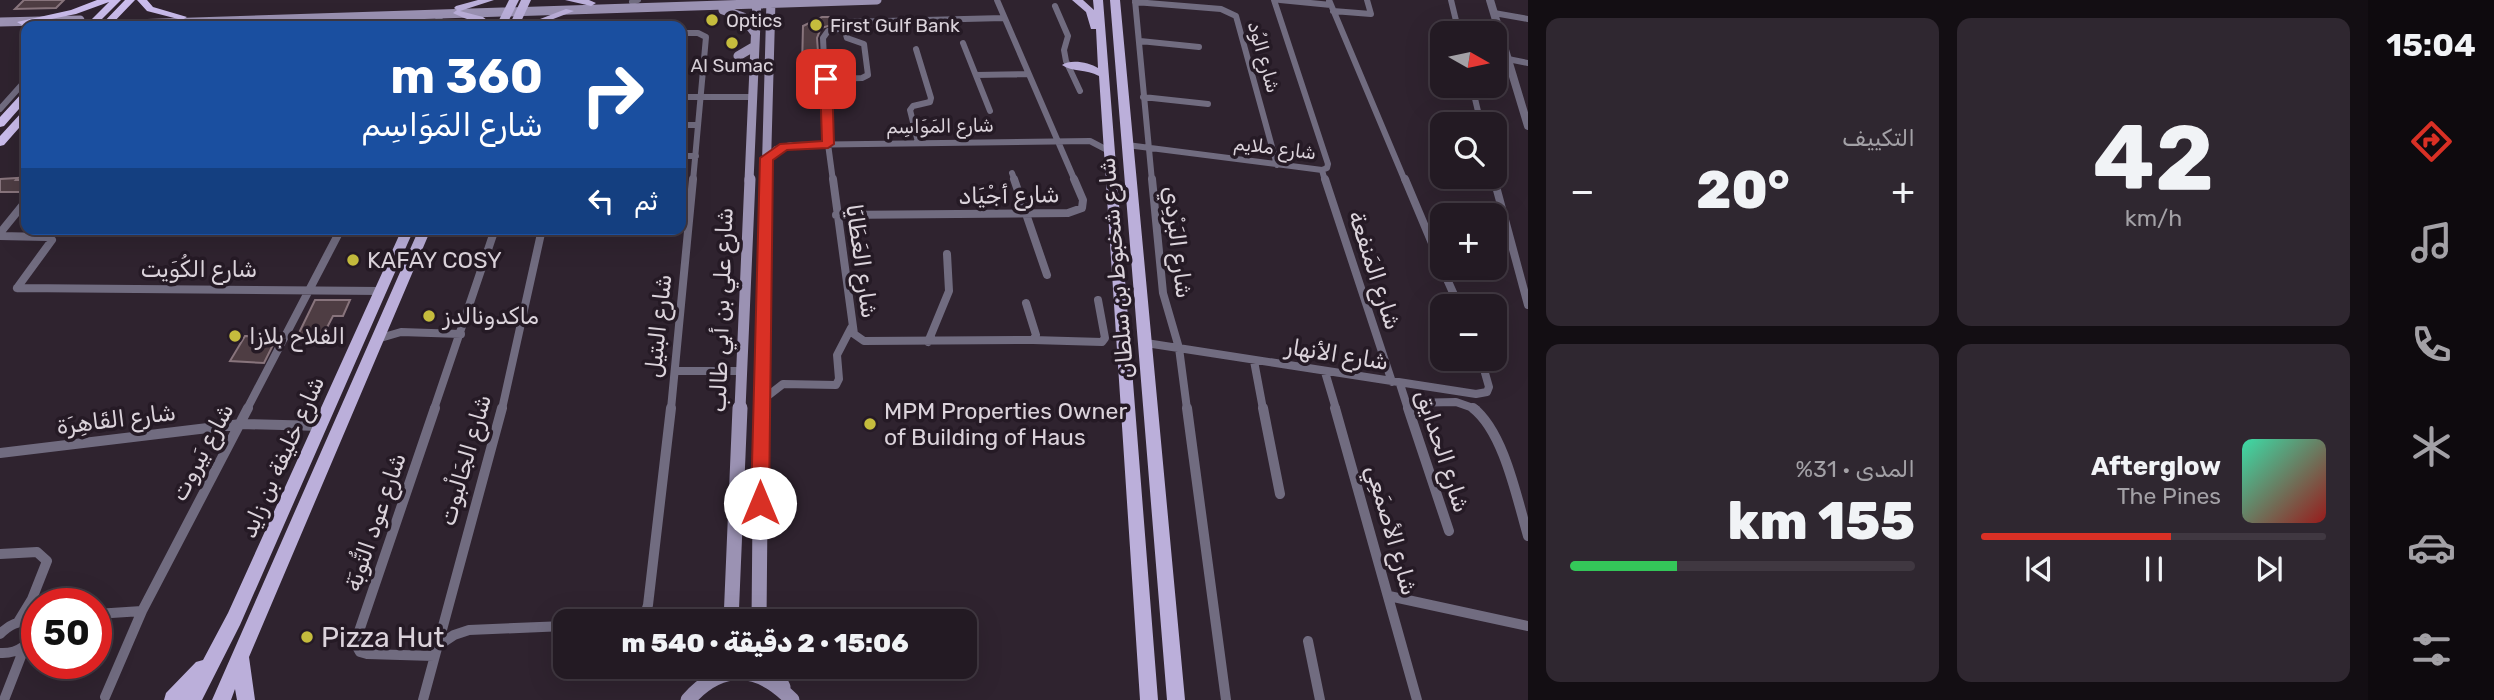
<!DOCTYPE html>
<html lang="ar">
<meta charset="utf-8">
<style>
:root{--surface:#231a23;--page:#2f2730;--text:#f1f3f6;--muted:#a3a1a6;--line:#403841;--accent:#d93025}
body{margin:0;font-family:Rubik,"Noto Sans Arabic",sans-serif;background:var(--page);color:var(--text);direction:rtl;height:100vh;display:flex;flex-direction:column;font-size:26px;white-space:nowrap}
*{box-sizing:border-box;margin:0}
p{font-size:23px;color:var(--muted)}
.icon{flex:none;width:38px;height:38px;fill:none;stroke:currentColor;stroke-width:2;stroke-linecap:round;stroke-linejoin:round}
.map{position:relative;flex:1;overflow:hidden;direction:ltr}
.panel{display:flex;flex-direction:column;gap:18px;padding:18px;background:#130e13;width:840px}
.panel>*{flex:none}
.hud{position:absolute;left:21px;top:21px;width:665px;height:214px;border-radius:14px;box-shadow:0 7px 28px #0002,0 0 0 2px var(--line);direction:rtl;background:#1a4fa0;color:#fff;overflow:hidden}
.needle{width:46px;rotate:99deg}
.controls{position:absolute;left:1430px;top:21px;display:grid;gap:14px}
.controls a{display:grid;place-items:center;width:77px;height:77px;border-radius:14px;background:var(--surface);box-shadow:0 7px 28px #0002,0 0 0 2px var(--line);font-size:35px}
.speed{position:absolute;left:21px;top:588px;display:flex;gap:14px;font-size:35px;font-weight:700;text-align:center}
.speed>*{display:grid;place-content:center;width:91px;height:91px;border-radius:50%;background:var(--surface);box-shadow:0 7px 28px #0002,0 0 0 2px var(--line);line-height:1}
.speed .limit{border:10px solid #d22;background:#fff;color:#111}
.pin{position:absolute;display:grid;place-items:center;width:60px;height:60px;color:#fff;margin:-30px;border-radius:14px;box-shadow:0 4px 10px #0006}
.me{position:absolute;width:77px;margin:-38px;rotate:0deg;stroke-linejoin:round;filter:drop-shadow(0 0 5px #0008)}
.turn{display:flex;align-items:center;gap:24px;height:147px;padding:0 28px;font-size:32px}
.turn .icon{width:91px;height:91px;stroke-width:2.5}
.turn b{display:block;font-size:49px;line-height:60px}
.then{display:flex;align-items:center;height:66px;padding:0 28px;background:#0003;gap:14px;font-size:26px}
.big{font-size:52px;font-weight:800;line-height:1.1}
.panel .widget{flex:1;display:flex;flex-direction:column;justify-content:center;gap:10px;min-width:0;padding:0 24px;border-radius:14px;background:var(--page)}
.panel .dial{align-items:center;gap:0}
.dial b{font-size:91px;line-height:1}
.song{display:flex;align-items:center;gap:21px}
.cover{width:84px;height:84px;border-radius:10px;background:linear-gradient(135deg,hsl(160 70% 55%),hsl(0 70% 35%))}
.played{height:7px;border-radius:4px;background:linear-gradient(90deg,var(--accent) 55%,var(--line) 55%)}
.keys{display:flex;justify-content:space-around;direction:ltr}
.heat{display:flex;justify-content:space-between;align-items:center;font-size:38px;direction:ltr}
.charge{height:10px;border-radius:5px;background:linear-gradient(90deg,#34c759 31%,var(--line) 0)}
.panel .tiles{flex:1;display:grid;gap:18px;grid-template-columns:repeat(2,1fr)}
.trip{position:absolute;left:553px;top:609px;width:424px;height:70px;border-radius:14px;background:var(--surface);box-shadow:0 7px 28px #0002,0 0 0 2px var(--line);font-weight:800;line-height:70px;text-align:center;direction:rtl}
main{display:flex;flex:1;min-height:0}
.dock{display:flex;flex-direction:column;width:126px;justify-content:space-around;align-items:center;background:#0e0a0e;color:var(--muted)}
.dock .icon{width:49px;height:49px}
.dock .current{color:var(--accent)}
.dock b{font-size:32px;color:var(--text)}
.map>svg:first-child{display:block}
.building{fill:#4e3d43;stroke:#88747c;stroke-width:2}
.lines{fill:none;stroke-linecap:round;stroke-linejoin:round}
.minor-far2{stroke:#716c80;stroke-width:6}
.minor-far1{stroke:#716c80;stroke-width:8}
.minor{stroke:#716c80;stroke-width:10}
.tertiary{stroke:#716c80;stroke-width:8}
.secondary-far2{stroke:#9b92b3;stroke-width:9}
.secondary-far1{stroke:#9b92b3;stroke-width:11}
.secondary{stroke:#9b92b3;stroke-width:15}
.primary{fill:#bbafda;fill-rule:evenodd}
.trunk{fill:#cabcec;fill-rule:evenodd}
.route{fill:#d93025;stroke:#8d1f18;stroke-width:2}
.poi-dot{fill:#c5bc3d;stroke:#251a25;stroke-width:2.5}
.labels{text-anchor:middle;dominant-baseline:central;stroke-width:7;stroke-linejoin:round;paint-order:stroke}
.far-poi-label{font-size:19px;fill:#dbd3db;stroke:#251a25;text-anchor:start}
.far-street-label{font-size:19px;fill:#dbd3db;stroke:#251a25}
.street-label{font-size:23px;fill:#dbd3db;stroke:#251a25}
.poi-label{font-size:23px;fill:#dbd3db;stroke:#251a25;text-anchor:start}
.near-poi-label{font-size:28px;fill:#dbd3db;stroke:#251a25;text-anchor:start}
</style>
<main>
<nav class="dock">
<b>15:04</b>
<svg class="icon current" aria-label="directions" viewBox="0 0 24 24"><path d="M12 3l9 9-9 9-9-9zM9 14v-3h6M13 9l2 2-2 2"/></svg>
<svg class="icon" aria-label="music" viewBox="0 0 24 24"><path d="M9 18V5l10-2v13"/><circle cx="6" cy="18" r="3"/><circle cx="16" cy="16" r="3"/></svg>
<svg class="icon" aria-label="phone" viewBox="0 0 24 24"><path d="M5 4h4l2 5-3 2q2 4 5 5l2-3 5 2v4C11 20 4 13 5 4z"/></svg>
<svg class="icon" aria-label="climate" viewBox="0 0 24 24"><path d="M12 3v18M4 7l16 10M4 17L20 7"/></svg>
<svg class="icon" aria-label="car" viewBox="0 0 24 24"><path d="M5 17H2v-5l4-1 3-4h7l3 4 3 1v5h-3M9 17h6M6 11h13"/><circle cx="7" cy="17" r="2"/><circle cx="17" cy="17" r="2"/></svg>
<svg class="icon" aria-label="filters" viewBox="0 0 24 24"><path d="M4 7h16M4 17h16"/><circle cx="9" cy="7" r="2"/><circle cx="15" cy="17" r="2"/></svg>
</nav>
<section class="panel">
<div class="tiles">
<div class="widget dial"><b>42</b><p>km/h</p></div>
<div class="widget"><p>التكييف</p>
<div class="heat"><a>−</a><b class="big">20°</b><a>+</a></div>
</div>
<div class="widget">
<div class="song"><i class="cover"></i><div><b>Afterglow</b><p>The Pines</p></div></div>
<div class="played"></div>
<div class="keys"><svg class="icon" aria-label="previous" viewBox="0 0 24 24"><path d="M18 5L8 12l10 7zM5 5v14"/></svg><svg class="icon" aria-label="pause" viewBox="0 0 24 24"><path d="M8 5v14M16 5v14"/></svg><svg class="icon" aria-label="next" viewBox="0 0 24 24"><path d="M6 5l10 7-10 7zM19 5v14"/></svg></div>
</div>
<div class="widget"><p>المدى · 31%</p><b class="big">155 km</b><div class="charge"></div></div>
</div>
</section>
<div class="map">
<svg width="1528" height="700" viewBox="0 0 1528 700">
<rect width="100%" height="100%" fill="#2f232f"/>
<!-- building -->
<path class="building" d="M 24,0 L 64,0 L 56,8 L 15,9 Z
M 822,17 L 834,17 L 835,24 L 821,28 L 817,38 L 819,66 L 802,67 L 803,26 Z
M 18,178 L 16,180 L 26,180 L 23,192 L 0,192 L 0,179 Z
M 315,300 L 350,300 L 343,316 L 333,316 L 321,339 L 296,339 Z
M 245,336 L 277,337 L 264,363 L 230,361 Z"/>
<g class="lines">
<!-- minor-far2 -->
<path class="minor-far2" d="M 997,0 L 1075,181
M 1135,0 L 1152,181
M 1274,0 L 1328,164 L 1327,168 L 1322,170
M 1280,0 L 1331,5
M 1329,0 L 1405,181
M 1451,0 L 1459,33
M 632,2 L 638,0
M 1135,2 L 1221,9 L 1236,16 L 1277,165
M 1055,6 L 1068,36 L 1064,50 L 1066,61 L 1080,91
M 1333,11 L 1371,14 L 1367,0
M 1494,13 L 1528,19
M 436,14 L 440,20 L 439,26
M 681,33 L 698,33 L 706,37 L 693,181
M 1140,41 L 1199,47
M 963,43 L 990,111
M 916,49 L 931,98 L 930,102 L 913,106 L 910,110 L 918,142
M 1508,59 L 1528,63
M 976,75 L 1028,74
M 826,79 L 862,78 L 868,75 L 864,44 L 847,38 L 843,25 L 845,22 L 1004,18
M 1472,86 L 1481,124
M 681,97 L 752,97
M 1143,97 L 1208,104
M 0,109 L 26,80
M 681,125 L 698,125
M 1127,145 L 1322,170
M 681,156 L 696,156
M 766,158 L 776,149 L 791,145 L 1090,141 L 1111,152
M 1322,170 L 1325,181
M 1012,173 L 1015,181
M 1494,177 L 1495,181
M 833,181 L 828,144 L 823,38 L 828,31 L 843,28"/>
<!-- minor-far1 -->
<path class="minor-far1" d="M 833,179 L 854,334 L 864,341 L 1033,340 L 1036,335 L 1026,303
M 1014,179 L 1047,275
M 1152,179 L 1163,293 L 1179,348 L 1187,409
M 1325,179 L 1392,382
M 1405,179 L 1442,267
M 1494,179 L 1528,305
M 836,215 L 1068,213 L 1082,208 L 1083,200 L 1074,179
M 0,233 L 26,201
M 0,236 L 47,237 L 52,240 L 17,288
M 1442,268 L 1459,306
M 17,288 L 381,291
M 377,339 L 401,332 L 461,334
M 1033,340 L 1102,342 L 1105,338 L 1098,300
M 928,342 L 949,291 L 947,254
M 1146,343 L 1476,394 L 1487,392 L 1489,387 L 1481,359
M 1254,361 L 1263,409
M 675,371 L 741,371
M 1325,372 L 1336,409
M 1400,384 L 1408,409
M 761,401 L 783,384 L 836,385 L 839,379 L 837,355 L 851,328
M 1407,403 L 1456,402 L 1476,409
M 247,409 L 341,229
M 434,409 L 495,229
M 502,409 L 542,229
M 671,409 L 693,179"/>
<!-- minor -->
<path class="minor" d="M 1187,408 L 1226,700
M 1263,408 L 1280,494
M 1335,408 L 1417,700
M 1408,408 L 1449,531
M 1473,408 C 1504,432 1517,499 1528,536
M 0,453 L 241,424 L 321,426
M 0,554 L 37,552 L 47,561 L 32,599 L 18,622
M 1389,596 L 1528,626
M 96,614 L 142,611
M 632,621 L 645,614 L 648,605 L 671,408
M 0,634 C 9,625 18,620 31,622 L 35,628 C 30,645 18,654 0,653
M 1308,641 L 1320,700
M 436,647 L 454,635 L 469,630 L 565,626
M 434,656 L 367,654 L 360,652 L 355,643 L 435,408
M 105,697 L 142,611 L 248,408
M 4,700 L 25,646
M 423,700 L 502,408"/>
<!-- tertiary -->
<path class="tertiary" d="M 1490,0 L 1528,126"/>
<!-- secondary-far2 -->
<path class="secondary-far2" d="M 723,10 L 743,17 L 755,33
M 0,22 L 80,20
M 70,26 L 877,0
M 738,56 L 755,46
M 749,181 L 757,0
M 766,181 L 771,0"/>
<!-- secondary-far1 -->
<path class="secondary-far1" d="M 740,409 L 750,179
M 761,409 L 767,179"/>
<!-- secondary -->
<path class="secondary" d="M 731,621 L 740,408
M 759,621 L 761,408
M 773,667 L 783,687
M 688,700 C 721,663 758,664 792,700"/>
<!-- primary -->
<path class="primary" d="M 478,0 L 494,0 L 460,11 L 483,17 L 495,26 C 484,26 463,18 453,13 L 457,10 L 454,8 L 456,6 Z
M 509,0 L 519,0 L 506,26 L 496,26 Z
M 521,0 L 531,0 L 519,26 L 509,26 Z
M 565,0 L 589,0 L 596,3 L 591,6 Z
M 1072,0 L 1083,0 L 1094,10 L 1093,0 L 1103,0 L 1158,700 L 1140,700 L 1099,76 C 1086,69 1072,72 1062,65 C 1070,59 1089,62 1098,68 L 1096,29 L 1091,29 L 1086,12 Z
M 1110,0 L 1120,0 L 1185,700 L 1167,700 Z
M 566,9 L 574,11 L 535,26 L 522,26 Z
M 402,229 L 414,229 L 240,625 L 202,700 L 164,700 L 166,693 L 196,662 L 203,660 L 228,613 Z
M 419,229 L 431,229 L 249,657 L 255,700 L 237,700 L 235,689 L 231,700 L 212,700 Z"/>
<!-- trunk -->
<path class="trunk" d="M 97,0 L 121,0 L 95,26 L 85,26 L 109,2 L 76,14 L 22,25 L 17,22 L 71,10 Z
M 125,0 L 135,0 L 110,26 L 100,26 Z
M 137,0 L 147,0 L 153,7 L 187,17 L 182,20 L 147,11 Z
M 167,21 L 170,22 L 170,26 L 150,26 Z
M 26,92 L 26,101 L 4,126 L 0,127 L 0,117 L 22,93 Z
M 26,111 L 26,120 L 4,145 L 0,146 L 0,136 L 22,112 Z"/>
</g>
<!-- route -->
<path class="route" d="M 826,76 L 832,79 L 834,144 L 828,148 L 787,150 L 773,160 L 769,503 L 766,509 L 760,511 L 753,509 L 751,503 L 760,158 L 780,144 L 822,141 L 820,79 Z"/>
<!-- markers -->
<g class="poi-dot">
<circle cx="712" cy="20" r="7"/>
<circle cx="816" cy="25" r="7"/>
<circle cx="732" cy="43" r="7"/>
<circle cx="353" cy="260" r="7"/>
<circle cx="429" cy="316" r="7"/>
<circle cx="235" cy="336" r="7"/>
<circle cx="870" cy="424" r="7"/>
<circle cx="307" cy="637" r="7"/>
</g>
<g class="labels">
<!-- far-poi labels -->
<g class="far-poi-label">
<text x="726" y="20">Optics</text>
<text x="830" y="25">First Gulf Bank</text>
<text x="732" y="65" text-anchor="middle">Al Sumac</text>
</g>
<!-- far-street labels -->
<g class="far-street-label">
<text transform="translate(1264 57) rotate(74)">شارع الوُد</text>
<text transform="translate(940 126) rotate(-1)">شارع المَوَاسِم</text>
<text transform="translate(1275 148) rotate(7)">شارع ملايم</text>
</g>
<!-- street labels -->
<g class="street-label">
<text transform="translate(1009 195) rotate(-1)">شارع أجْيَاد</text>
<text transform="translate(1178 242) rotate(83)">شارع البَرْدِي</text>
<text transform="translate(862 261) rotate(82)">شارع العَطَايَا</text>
<text transform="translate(1116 268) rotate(-95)">شارع شخبوط بن سلطان</text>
<text x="199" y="269">شارع الكُوَيت</text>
<text transform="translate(1375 270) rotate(72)">شارع المَنفعة</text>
<text transform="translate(721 310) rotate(-88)">شارع علي بن أبي طالب</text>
<text transform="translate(658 326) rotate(-84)">شارع البتيل</text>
<text transform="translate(1337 354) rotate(9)">شارع الأنهار</text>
<text transform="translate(116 419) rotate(-7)">شارع القَاهِرَة</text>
<text transform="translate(1443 451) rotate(72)">شارع الحدايق</text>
<text transform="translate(202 452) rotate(-62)">شارع بَيروت</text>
<text transform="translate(282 457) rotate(-66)">شارع خليفة بن زايد</text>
<text transform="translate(465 460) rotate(-74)">شارع الجَالْبوت</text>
<text transform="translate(375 522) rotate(-71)">شارع عود التُّوبَة</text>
<text transform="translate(1392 530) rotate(74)">شارع الأصمَعِي</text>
</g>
<!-- poi labels -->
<g class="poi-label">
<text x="367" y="260">KAFAY COSY</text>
<text x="443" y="316">ماكدونالدز</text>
<text x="249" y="336">الفلاح بلازا</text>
<text x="884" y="411">MPM Properties Owner<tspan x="884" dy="26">of Building of Haus</tspan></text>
</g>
<!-- near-poi labels -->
<g class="near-poi-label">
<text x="321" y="637">Pizza Hut</text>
</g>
</g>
</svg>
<div class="controls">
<a><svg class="needle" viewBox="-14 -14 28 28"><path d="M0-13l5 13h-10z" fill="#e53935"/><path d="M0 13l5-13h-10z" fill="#a3a1a6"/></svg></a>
<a><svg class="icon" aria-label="search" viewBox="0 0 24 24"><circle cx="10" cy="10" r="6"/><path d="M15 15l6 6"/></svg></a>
<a>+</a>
<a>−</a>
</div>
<div class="speed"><div class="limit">50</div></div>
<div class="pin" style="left:826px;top:79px;background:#d93025"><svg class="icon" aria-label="arrive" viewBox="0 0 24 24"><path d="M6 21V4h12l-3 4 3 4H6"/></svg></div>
<svg class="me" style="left:760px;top:503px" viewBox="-20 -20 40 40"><circle r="19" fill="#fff"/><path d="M0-13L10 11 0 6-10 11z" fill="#d93025"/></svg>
<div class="trip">15:06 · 2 دقيقة · 540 m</div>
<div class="hud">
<div class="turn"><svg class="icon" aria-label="right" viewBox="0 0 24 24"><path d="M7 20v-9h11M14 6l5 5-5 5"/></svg><div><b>360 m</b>شارع المَوَاسِم</div></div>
<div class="then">ثم<svg class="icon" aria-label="left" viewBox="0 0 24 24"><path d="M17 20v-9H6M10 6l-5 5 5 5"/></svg></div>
</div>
</div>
</main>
